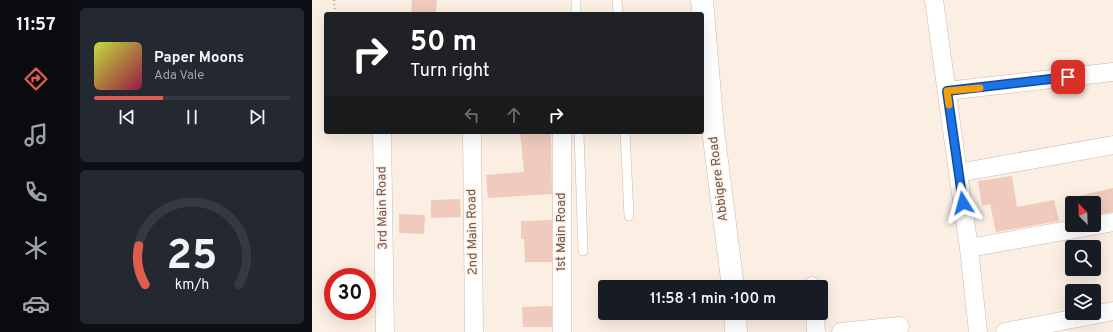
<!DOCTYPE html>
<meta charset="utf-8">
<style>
:root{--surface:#171b24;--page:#242831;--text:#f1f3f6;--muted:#9ea1a6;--line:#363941;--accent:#de5d4f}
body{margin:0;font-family:Overpass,sans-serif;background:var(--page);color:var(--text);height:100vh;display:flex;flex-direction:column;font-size:15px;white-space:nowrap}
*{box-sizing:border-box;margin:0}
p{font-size:13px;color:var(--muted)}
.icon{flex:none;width:22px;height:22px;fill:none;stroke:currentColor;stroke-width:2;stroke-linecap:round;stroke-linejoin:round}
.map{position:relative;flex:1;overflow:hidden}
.side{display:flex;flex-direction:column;gap:8px;padding:8px;background:#0d0f14;width:240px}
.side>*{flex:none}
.guide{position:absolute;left:12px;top:12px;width:380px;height:122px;border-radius:4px;box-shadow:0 4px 16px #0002;background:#202124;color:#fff;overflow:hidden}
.needle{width:26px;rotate:337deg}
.controls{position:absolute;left:753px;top:196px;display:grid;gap:8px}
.controls a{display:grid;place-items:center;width:36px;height:36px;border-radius:4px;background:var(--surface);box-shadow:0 4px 16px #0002;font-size:20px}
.speed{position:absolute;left:12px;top:268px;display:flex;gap:8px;font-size:20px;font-weight:700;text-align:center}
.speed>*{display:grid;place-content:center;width:52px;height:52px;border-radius:50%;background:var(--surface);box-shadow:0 4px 16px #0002;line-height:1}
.speed .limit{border:6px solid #d22;background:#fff;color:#111}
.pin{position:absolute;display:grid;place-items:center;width:34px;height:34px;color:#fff;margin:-17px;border-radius:8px;box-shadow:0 2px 6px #0006}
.me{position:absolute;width:44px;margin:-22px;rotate:352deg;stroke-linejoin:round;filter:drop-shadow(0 0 3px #0008)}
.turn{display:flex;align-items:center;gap:14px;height:84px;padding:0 20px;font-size:18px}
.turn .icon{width:52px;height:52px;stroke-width:2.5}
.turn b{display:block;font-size:28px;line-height:34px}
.lanes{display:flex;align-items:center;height:38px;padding:0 20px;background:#0003;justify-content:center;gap:20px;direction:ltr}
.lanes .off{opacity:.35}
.side .widget{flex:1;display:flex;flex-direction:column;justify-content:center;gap:6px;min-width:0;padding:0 14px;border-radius:6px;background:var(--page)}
.side .dial{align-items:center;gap:0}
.dial svg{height:104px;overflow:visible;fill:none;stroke:var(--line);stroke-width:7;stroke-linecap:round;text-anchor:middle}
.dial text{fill:var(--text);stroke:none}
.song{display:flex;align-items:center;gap:12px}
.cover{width:48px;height:48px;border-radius:6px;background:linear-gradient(135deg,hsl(70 70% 55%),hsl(340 70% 35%))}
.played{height:4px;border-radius:2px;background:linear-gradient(90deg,var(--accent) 35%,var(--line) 35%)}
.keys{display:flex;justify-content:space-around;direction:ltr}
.trip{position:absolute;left:286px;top:280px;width:230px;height:40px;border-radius:4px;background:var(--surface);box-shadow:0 4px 16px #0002;font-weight:600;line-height:40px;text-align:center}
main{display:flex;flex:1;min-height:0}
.dock{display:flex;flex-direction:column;width:72px;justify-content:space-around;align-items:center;background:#090b0e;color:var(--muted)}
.dock .icon{width:28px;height:28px}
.dock .current{color:var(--accent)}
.dock b{font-size:18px;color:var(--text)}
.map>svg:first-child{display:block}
.building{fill:#efcabd}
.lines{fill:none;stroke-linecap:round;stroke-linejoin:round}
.service-casing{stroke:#ceb8ae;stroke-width:10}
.minor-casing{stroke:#ceb8ae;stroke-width:19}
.tertiary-casing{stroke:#ceb8ae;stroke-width:23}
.path{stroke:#d3aea0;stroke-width:2.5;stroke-dasharray:1 3;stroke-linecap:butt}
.service{stroke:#fff;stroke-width:9}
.minor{stroke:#fff;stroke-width:18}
.tertiary{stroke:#fff;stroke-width:22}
.route-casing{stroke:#114b97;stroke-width:10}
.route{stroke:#1a73e8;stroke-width:7}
.slow{stroke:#f59e0b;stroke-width:7}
.labels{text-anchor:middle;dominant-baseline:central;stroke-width:3.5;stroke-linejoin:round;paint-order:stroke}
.street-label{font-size:13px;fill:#72544b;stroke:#fef3ea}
</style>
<main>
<nav class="dock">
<b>11:57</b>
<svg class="icon current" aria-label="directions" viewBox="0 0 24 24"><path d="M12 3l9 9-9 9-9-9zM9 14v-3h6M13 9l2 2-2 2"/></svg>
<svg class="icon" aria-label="music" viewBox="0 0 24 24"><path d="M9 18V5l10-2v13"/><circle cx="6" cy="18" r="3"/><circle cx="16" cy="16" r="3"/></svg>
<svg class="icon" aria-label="phone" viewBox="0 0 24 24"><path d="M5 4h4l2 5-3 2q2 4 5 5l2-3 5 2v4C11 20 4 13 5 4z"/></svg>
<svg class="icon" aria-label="climate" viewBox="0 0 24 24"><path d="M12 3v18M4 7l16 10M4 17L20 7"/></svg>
<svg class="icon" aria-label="car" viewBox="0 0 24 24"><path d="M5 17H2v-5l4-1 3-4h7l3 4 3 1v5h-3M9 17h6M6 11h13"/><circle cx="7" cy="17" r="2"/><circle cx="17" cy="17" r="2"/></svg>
</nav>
<section class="side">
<div class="widget">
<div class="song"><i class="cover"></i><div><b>Paper Moons</b><p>Ada Vale</p></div></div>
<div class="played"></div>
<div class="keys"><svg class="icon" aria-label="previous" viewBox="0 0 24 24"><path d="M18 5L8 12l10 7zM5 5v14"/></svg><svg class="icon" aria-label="pause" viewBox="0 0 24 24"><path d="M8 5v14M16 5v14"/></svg><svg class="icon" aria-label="next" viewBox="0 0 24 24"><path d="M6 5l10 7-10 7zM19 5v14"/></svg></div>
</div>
<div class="widget dial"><svg viewBox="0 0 100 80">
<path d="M14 69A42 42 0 1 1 86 69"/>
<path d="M14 69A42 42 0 0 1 9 39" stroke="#de5d4f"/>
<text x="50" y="56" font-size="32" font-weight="700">25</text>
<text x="50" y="72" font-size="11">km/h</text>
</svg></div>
</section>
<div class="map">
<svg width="801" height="332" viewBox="0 0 801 332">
<rect width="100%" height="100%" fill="#fbefe4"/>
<!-- building -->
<path class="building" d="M 100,0 L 125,0 L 124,14 L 99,14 Z
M 208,132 L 239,132 L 240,194 L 176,198 L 174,175 L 212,172 Z
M 700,176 L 705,207 L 742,200 L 747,221 L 684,232 L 678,204 L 670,206 L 666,181 Z
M 801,188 L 801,212 L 782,215 L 782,203 L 757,203 L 757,198 Z
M 148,199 L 149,217 L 119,218 L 119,200 Z
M 87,214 L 113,215 L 112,234 L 87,233 Z
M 240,220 L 240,262 L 213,262 L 212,239 L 209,239 L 209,221 Z
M 240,306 L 240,327 L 211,327 L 210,307 Z"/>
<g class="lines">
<defs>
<path id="service" d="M 264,0 L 264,14
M 305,0 L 306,14
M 267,132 L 271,251
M 313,132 L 317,216"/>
<path id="minor" d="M 622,0 L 646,173
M 635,91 L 801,72
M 70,132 L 73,332
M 160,132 L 162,332
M 250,132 L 250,332
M 801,145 L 646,173 L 657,248 L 801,222
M 657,248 L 666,332
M 500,286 L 500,287
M 503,313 L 504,332
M 529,332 L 588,326
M 693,332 L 801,311"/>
<path id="tertiary" d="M 390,0 L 401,130 L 421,287
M 423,313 L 424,332"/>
</defs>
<!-- service casing -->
<use href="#service" class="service-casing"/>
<!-- minor casing -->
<use href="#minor" class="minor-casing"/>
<!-- tertiary casing -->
<use href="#tertiary" class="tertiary-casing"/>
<!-- path -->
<path class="path" d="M 22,0 L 23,14"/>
<!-- service -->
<use href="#service" class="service"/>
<!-- minor -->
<use href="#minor" class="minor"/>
<!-- tertiary -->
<use href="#tertiary" class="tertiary"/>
</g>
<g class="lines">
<defs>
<path id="route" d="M 651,203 L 635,91 L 756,77"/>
</defs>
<!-- route casing -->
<use href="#route" class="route-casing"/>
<!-- route -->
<use href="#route" class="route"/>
<!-- slow -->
<path class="slow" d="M 637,105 L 635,91 L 668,88"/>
</g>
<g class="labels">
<!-- street labels -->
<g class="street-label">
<text transform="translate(407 179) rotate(-97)">Abbigere Road</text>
<text transform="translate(71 208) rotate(-91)">3rd Main Road</text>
<text transform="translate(161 232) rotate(-91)">2nd Main Road</text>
<text transform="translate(250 232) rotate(-90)">1st Main Road</text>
</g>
</g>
</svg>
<div class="controls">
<a><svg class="needle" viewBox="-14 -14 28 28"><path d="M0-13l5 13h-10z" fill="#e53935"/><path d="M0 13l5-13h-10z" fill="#9ea1a6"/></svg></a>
<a><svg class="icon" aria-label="search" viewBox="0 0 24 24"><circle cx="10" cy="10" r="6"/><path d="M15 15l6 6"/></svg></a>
<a><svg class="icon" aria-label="layers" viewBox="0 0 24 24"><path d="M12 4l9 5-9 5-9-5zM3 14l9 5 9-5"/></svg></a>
</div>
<div class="speed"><div class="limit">30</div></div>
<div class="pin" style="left:756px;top:77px;background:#d93025"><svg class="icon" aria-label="arrive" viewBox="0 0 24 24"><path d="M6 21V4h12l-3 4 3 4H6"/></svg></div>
<svg class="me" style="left:651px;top:203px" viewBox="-20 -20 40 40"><path d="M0-17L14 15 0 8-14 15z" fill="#1a73e8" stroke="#fff" stroke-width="4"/></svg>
<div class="trip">11:58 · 1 min · 100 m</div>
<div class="guide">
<div class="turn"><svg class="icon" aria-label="right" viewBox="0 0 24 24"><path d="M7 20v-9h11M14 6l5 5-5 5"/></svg><div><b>50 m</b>Turn right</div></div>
<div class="lanes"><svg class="icon off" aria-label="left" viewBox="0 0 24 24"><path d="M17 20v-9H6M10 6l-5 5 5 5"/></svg><svg class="icon off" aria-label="ahead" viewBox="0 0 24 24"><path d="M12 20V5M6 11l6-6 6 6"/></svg><svg class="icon" aria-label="right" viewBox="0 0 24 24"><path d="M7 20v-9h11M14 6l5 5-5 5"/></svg></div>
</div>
</div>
</main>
